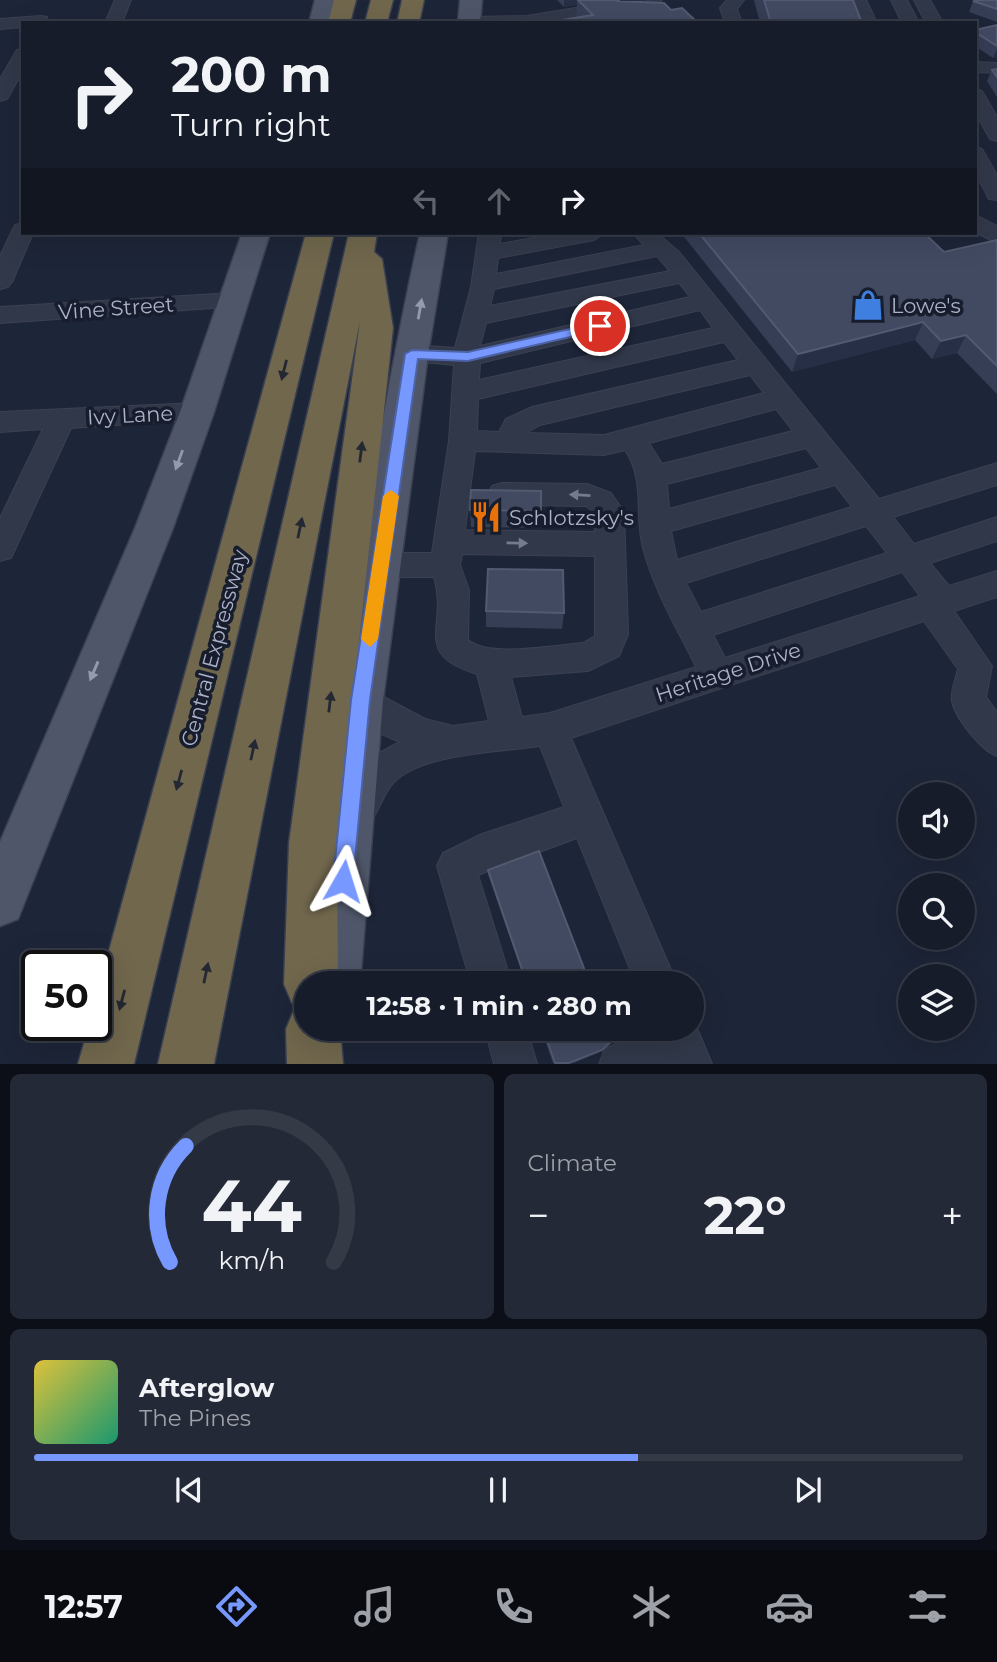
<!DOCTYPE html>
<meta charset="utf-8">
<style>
:root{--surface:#161c2a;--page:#232936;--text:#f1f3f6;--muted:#9ea1a8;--line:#353a47;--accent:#7798ff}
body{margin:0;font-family:Montserrat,sans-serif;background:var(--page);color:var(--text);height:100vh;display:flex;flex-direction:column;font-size:26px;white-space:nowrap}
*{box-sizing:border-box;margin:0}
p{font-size:23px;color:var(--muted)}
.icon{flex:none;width:38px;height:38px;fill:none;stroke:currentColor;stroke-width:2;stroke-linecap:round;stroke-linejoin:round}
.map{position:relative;height:1064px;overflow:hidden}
.side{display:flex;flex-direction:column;gap:10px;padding:10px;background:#0c0f17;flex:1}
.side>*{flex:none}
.hud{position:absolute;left:21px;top:21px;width:956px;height:214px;border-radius:0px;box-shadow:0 7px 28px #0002,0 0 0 2px var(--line);background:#161c2a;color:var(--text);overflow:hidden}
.fabs{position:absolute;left:898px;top:782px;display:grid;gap:14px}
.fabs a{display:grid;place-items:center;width:77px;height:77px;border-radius:50%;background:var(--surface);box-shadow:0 7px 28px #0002,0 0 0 2px var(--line);font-size:35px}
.speed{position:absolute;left:21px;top:950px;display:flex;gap:14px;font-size:35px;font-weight:700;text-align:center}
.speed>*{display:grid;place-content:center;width:91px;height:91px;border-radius:50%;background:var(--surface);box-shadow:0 7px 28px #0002,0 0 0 2px var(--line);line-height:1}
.speed .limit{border:4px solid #111;border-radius:10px;background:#fff;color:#111}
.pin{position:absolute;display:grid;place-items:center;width:60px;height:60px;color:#fff;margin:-30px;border:4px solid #fff;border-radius:50%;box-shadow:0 2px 7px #0007}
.me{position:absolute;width:77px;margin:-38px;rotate:6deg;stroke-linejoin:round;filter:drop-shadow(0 0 5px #0008)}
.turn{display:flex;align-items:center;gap:24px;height:147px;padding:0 35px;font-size:32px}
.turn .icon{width:91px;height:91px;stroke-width:2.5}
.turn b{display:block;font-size:49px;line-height:60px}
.lanes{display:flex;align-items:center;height:66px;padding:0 35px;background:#0003;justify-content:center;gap:35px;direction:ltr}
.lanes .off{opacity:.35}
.big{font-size:52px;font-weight:700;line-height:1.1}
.side .widget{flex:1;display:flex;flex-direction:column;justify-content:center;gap:10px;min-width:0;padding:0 24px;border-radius:10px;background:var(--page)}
.side .dial{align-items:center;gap:0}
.dial svg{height:182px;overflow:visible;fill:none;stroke:var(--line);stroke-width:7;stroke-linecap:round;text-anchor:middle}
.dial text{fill:var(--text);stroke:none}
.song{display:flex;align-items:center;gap:21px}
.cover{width:84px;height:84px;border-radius:10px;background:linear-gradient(135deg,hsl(50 70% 55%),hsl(160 70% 35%))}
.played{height:7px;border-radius:4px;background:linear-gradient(90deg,var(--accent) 65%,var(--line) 65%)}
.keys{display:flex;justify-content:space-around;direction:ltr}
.heat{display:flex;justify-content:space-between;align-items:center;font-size:38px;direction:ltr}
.side .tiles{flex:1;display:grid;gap:10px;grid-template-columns:1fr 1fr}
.widget:last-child{grid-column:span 2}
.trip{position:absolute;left:294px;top:971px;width:410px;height:70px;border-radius:35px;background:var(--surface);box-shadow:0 7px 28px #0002,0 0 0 2px var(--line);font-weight:700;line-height:70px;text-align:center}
.tabs{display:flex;height:112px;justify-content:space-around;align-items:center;background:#090b11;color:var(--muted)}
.tabs .icon{width:49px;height:49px}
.tabs .on{color:var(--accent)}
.tabs b{font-size:32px;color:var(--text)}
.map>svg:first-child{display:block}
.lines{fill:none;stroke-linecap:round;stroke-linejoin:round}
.minor-casing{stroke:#3b4152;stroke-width:2}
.major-casing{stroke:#3b4152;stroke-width:3}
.highway-casing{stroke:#393f50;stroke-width:3}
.minor{fill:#313849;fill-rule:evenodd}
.major{fill:#4f5669;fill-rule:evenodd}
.highway{fill:#70674d;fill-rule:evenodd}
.wall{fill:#353e55}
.shaded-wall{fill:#262f45}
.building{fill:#424a62;stroke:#525a71;stroke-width:2}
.oneway{fill:#949aaf}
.oneway2{fill:#242832}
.oneway3{fill:#747b8e}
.route{fill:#7798ff;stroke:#4d63a6;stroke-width:2}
.slow{fill:#f59e0b}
.labels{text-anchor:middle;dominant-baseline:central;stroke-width:7;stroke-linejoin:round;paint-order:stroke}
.poi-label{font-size:21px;fill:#abb1c6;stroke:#171d2d;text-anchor:start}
.street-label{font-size:21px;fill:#abb1c6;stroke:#171d2d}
</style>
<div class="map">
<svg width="997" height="1064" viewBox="0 0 997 1064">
<rect width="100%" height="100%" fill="#1d2538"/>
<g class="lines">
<defs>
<path id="minor" d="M 115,0 L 131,0 L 122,23 L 105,23 Z
M 624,0 L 662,0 L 654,5 L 547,23 L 460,22 L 469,17 L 527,16 Z
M 727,0 L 744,0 L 737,9 L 742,23 L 725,23 L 720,8 Z
M 850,0 L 866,0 L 877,23 L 860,23 Z
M 891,0 L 907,0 L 919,23 L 902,23 Z
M 914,0 L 930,0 L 943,23 L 926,23 Z
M 41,16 L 47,17 L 48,23 L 23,23 L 23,27 L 0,29 L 0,19 Z
M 23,49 L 23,71 L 7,99 L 0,101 L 0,79 L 17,50 Z
M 975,62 L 997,63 L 997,73 L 975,72 Z
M 975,89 L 982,91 L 997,117 L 997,141 L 990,139 L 975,112 Z
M 975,147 L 982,149 L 997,175 L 997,200 L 989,199 L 975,172 Z
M 975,215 L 997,226 L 997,243 L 975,232 Z
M 23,223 L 23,233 L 33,233 L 12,282 L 8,287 L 0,289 L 0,256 L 15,225 Z
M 479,233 L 501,233 L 500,244 L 561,233 L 605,233 L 594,240 L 498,258 L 496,274 L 644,245 L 633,233 L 657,233 L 679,252 L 879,499 L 997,463 L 997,485 L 893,517 L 914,544 L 997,517 L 997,541 L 930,563 L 949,586 L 997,571 L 997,597 L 954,611 L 992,666 L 986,697 L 997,712 L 997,756 C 982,751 955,718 952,701 C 950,692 956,678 958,669 L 924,621 L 571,738 L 677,984 L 636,984 L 577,838 L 478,875 L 512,984 L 471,984 L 437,866 L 443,853 L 482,834 L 564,807 L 540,746 C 501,752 423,753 394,782 C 378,799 379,823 356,832 L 343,827 L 338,814 L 368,759 L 400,742 C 378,733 354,722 344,700 L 349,689 L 361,685 L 425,719 L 453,726 L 489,721 L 477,674 C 410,654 449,626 434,577 L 381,577 L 370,574 L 366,565 L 370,556 L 381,553 L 432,553 L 449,441 L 454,365 L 403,360 L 399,354 L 403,348 L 412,345 L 455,348 L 471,287 ZM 657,256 L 670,271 L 490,306 L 494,289 ZM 679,283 L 690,297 L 480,346 L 486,323 ZM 700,310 L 713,328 L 479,380 L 480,363 ZM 724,342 L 738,360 L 532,407 L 506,419 L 499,432 L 477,431 L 478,399 ZM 750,375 L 764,393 L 604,435 L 526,433 L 540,425 ZM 776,409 L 793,431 L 662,464 L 649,443 ZM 806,448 L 821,468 L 669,509 L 667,484 ZM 625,450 C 646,481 634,514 643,548 C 654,590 677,628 696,667 L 550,713 L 522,717 L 511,677 L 588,671 L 619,656 L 628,634 L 624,512 L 611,493 L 587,484 L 502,483 L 492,486 L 488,494 L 492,502 L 502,505 L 586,506 L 594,512 L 595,532 L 465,530 L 475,451 L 604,455 ZM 835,485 L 852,507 L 677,560 L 671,531 ZM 866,526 L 887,553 L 701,612 L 686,583 ZM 462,554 L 595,556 L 595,636 L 583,643 C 555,645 490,658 468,640 L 469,590 L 460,565 ZM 902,572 L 920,596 L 725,658 L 713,635 Z
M 233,293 L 241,296 L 245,301 L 241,306 L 0,323 L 0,307 Z
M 197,403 L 206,405 L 210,412 L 206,419 L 71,428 L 11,558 L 0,561 L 0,518 L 43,429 L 0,432 L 0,412 Z
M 691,1014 L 712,1064 L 599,1064 L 605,1049 L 649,1029 L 691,1029 Z
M 485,1029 L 527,1029 L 537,1064 L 494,1064 Z"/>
<path id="major" d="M 315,0 L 337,0 L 331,23 L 309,23 Z
M 460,0 L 482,0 L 480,23 L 458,23 Z
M 242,233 L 270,233 L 214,412 L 173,528 L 18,919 L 0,926 L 0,842 L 135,528 L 180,412 Z
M 420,233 L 448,233 L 428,354 L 383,700 L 360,984 L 307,984 C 335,732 365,480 420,233 Z"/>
<path id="highway" d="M 334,0 L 356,0 L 350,23 L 328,23 Z
M 371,0 L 393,0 L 387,23 L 365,23 Z
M 402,0 L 424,0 L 419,23 L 397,23 Z
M 306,233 L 334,233 L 134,1064 L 78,1064 L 89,1026 L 96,1026 L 96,998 Z
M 349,233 L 377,233 L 374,252 L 382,259 L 393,328 L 337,843 L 338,984 L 306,984 L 306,1029 L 340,1029 L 343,1064 L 287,1064 L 286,1029 L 294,1010 L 301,1007 L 292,1003 L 284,984 L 289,843 L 360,321 L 214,1064 L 158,1064 Z"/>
</defs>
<!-- minor casing -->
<use href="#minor" class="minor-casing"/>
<!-- major casing -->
<use href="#major" class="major-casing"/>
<!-- highway casing -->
<use href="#highway" class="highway-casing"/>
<!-- minor -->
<use href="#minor" class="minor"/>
<!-- major -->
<use href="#major" class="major"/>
<!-- highway -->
<use href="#highway" class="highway"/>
</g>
<!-- wall -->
<path class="wall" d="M 557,0 L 646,0 L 646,2 L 671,10 L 698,23 L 562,23 L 562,20 L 576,18 L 577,5 L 564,7 Z
M 754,0 L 853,0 L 862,23 L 760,23 Z
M 997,0 L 997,22 L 969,12 L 973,1 Z
M 997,25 L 997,57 L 993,58 L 975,46 L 975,30 Z
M 997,67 L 997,97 L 987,81 L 992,70 L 996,69 Z
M 681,233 L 924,233 L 944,252 L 997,240 L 997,394 L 957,353 L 932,359 L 915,340 L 792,372 Z
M 470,510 L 541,511 L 540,528 L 471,527 Z
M 486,611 L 564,613 L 562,629 L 486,627 Z
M 488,870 L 590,984 L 526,984 L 488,874 Z
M 541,1029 L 607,1029 L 612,1041 L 601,1052 L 574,1063 L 553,1063 Z"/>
<!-- shaded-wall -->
<path class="shaded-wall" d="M 564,0 L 577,0 L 577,5 L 564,7 Z
M 619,0 L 646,0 L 645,9 L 626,14 Z
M 997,49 L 997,57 L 993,58 Z
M 923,322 L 915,340 L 792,372 L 798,354 Z
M 966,335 L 957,353 L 932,359 L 941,341 Z
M 612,1041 L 601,1052 L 574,1063 L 569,1063 Z"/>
<!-- building -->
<path class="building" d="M 578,0 L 619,0 L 618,1 L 664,3 L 671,10 L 682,8 L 698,23 L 564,23 L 562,20 L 593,15 Z
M 764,0 L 853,0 L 862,23 L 771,23 Z
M 979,0 L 997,0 L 997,9 L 973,1 Z
M 997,25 L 997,46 L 975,32 L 975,30 Z
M 997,69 L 997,77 L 992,70 Z
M 699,233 L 924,233 L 944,252 L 997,240 L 997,366 L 966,335 L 941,341 L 923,322 L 798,354 Z
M 471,490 L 541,491 L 541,511 L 470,510 Z
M 488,569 L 563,570 L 564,613 L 486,611 Z
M 539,851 L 590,984 L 527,984 L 488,870 Z
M 543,1029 L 607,1029 L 612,1041 L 602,1050 L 569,1063 L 555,1063 Z"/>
<!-- one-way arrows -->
<defs><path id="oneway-solid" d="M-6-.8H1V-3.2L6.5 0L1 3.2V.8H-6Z" transform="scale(1.75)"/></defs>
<g class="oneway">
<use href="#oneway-solid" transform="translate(420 309) rotate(-80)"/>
<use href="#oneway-solid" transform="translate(179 460) rotate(110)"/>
<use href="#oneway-solid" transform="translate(94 671) rotate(113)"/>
</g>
<g class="oneway2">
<use href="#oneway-solid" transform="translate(284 370) rotate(104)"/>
<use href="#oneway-solid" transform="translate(361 452) rotate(-83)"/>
<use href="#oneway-solid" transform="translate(300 528) rotate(-78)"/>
<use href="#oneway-solid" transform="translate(330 702) rotate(-83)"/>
<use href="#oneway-solid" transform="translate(253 750) rotate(-78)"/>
<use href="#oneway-solid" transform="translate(179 780) rotate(105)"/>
<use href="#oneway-solid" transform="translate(206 973) rotate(-78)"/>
<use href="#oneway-solid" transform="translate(122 1000) rotate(105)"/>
</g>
<g class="oneway3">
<use href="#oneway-solid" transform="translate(580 495) rotate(-177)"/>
<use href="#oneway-solid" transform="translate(517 543) rotate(1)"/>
</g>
<!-- route -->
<path class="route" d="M 600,322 L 606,326 L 604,329 L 468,361 L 418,359 L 370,700 L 353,881 L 350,888 L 343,891 L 336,888 L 333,881 L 351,700 L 405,354 L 412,350 L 468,352 Z"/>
<!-- slow -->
<path class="slow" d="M 391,490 L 399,496 L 378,639 L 370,647 L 361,639 L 383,496 Z"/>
<!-- icons -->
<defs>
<symbol id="shop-bare" viewBox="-9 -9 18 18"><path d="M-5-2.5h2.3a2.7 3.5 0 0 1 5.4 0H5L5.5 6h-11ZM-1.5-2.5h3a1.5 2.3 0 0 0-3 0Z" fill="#3f7fe0" stroke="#171d2d" stroke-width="2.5" paint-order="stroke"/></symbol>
<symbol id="restaurant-bare" viewBox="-9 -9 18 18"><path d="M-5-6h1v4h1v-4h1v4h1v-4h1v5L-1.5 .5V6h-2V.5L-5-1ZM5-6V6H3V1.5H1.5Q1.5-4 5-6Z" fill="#e8710a" stroke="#171d2d" stroke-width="2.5" paint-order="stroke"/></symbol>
</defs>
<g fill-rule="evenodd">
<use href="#shop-bare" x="846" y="283" width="44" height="44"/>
<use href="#restaurant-bare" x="464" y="495" width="44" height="44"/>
</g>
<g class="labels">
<!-- poi labels -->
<g class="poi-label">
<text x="891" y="305">Lowe's</text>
<text x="509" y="517">Schlotzsky's</text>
</g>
<!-- street labels -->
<g class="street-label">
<text transform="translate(116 308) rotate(-4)">Vine Street</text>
<text transform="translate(130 415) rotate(-3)">Ivy Lane</text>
<text transform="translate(214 648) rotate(-75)">Central Expressway</text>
<text transform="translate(728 672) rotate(-18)">Heritage Drive</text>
</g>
</g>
</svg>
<div class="fabs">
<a><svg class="icon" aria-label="sound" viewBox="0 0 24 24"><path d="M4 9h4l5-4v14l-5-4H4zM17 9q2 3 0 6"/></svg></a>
<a><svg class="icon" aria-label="search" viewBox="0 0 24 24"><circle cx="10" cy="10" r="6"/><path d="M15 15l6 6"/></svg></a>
<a><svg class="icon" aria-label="layers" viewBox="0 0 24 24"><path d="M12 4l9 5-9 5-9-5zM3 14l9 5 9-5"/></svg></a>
</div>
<div class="speed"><div class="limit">50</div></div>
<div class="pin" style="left:600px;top:326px;background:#d93025"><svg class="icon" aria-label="arrive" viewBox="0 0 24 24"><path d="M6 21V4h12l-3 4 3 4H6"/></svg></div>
<svg class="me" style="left:343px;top:881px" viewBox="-20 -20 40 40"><path d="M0-17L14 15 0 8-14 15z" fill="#7798ff" stroke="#fff" stroke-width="4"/></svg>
<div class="trip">12:58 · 1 min · 280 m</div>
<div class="hud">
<div class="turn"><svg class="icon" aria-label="right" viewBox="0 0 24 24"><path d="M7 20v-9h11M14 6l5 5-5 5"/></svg><div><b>200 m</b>Turn right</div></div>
<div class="lanes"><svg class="icon off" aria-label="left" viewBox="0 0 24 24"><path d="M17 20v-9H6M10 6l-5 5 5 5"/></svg><svg class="icon off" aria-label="ahead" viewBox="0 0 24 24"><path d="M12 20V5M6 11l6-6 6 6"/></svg><svg class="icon" aria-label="right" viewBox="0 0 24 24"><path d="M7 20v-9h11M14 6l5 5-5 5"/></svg></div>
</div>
</div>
<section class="side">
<div class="tiles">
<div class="widget dial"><svg viewBox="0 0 100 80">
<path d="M14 69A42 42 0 1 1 86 69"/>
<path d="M14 69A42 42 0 0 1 21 18" stroke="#7798ff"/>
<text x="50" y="56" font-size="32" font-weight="700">44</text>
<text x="50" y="72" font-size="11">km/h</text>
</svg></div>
<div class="widget"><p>Climate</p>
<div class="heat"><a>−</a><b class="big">22°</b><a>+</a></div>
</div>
<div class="widget">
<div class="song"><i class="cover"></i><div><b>Afterglow</b><p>The Pines</p></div></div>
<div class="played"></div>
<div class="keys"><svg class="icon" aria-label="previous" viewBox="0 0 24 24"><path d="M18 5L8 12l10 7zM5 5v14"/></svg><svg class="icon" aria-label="pause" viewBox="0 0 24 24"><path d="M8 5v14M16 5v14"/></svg><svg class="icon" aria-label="next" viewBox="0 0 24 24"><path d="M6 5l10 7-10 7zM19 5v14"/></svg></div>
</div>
</div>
</section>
<nav class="tabs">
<b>12:57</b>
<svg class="icon on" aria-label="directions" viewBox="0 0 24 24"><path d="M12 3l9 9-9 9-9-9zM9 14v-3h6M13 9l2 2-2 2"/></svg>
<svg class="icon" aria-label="music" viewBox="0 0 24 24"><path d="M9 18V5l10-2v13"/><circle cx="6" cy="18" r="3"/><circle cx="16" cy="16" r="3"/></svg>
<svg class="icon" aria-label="phone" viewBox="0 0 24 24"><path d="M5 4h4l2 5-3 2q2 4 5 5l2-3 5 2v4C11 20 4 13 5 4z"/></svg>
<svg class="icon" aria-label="climate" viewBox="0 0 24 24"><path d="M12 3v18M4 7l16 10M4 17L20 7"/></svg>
<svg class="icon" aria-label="car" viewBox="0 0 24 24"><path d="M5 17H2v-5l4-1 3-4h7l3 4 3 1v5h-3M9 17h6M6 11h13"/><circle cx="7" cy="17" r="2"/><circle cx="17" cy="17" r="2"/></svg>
<svg class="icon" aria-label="filters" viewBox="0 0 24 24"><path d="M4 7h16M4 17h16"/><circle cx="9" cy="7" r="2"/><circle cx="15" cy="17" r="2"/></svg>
</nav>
